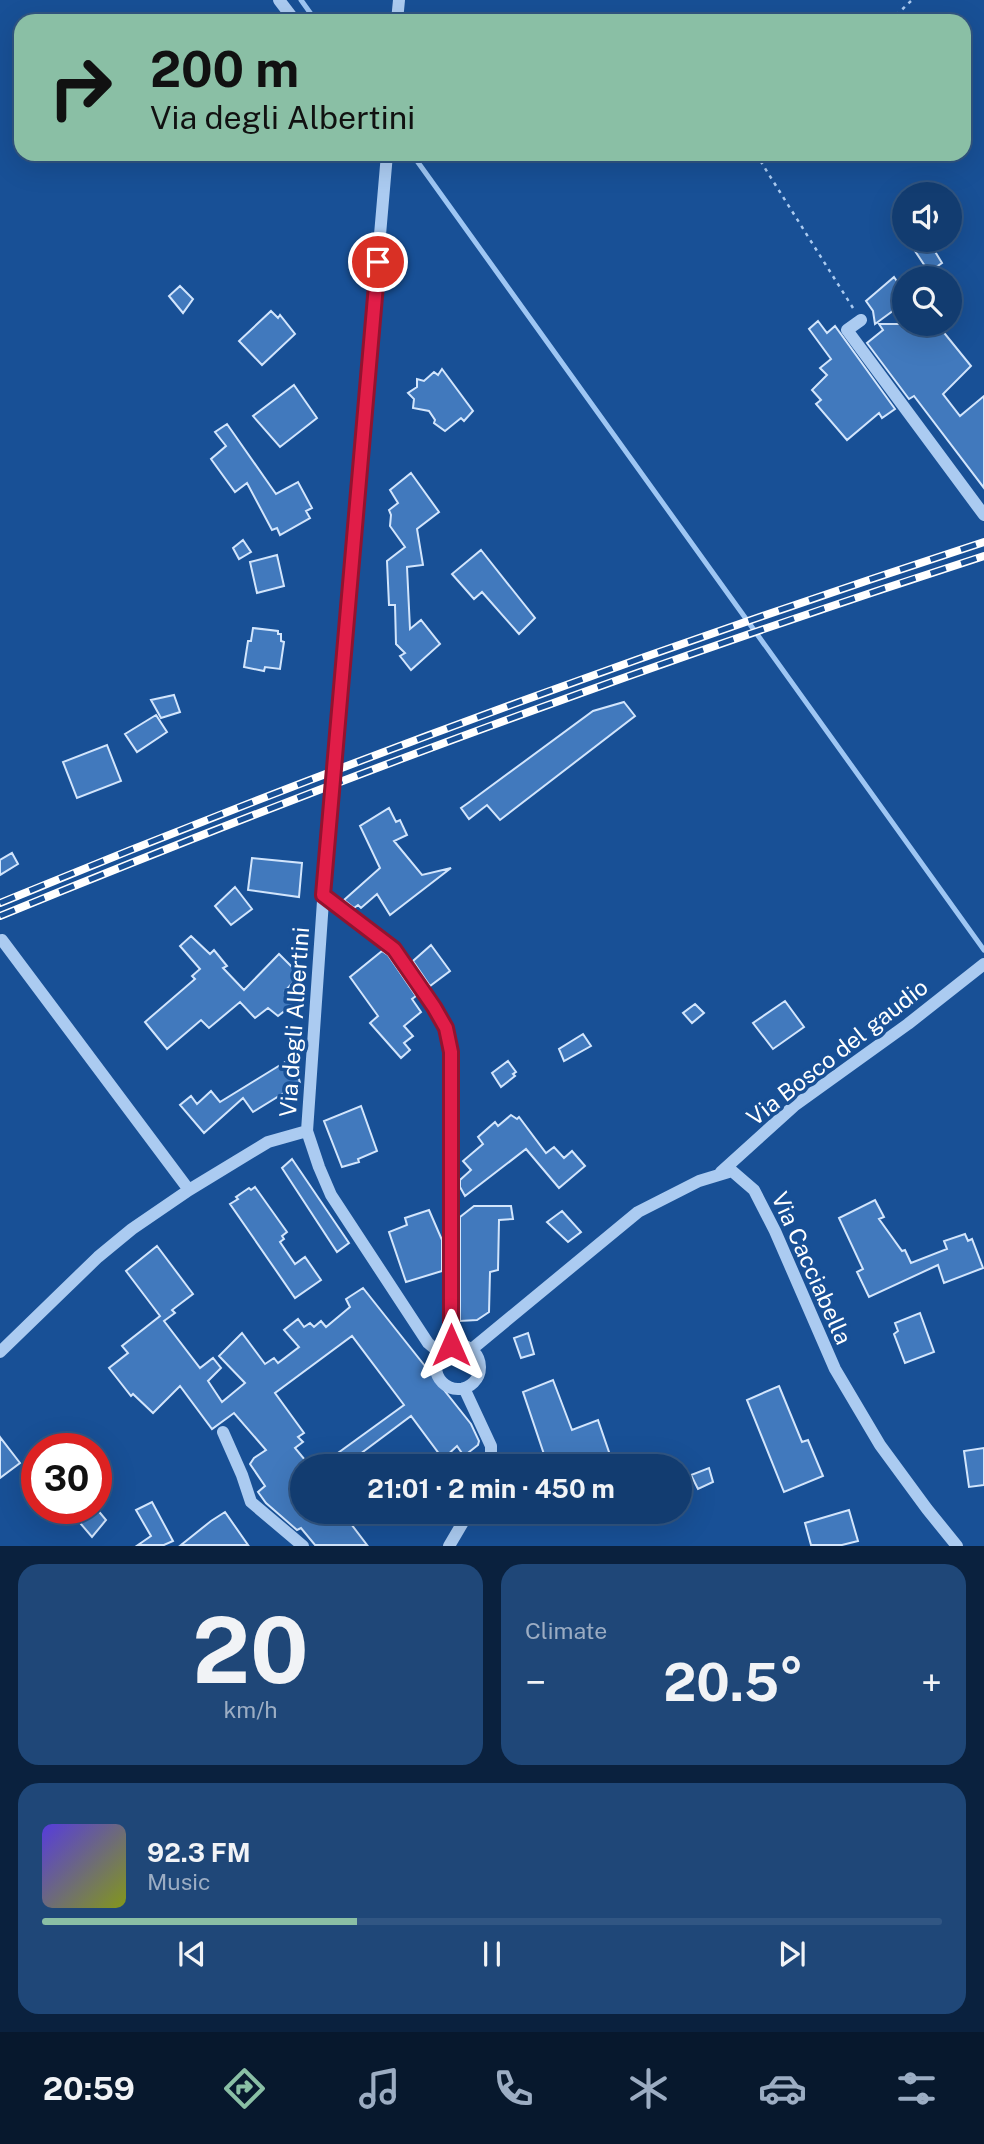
<!DOCTYPE html>
<meta charset="utf-8">
<style>
:root{--surface:#123c70;--page:#1f4778;--text:#f1f3f6;--muted:#9cadc3;--line:#315683;--accent:#8abfa5}
body{margin:0;font-family:"Public Sans",sans-serif;background:var(--page);color:var(--text);height:100vh;display:flex;flex-direction:column;font-size:26px;white-space:nowrap}
*{box-sizing:border-box;margin:0}
p{font-size:23px;color:var(--muted)}
.icon{flex:none;width:38px;height:38px;fill:none;stroke:currentColor;stroke-width:2;stroke-linecap:round;stroke-linejoin:round}
.map{position:relative;height:1546px;overflow:hidden}
.side{display:flex;flex-direction:column;gap:18px;padding:18px;background:#0a213e;flex:1}
.side>*{flex:none}
.top-card{position:absolute;left:14px;top:14px;width:957px;height:147px;border-radius:21px;box-shadow:0 7px 28px #0002,0 0 0 2px var(--line);background:#8abfa5;color:#111;overflow:hidden}
.fabs{position:absolute;left:892px;top:182px;display:grid;gap:14px}
.fabs a{display:grid;place-items:center;width:70px;height:70px;border-radius:50%;background:var(--surface);box-shadow:0 7px 28px #0002,0 0 0 2px var(--line);font-size:35px}
.speed{position:absolute;left:21px;top:1433px;display:flex;gap:14px;font-size:35px;font-weight:700;text-align:center}
.speed>*{display:grid;place-content:center;width:91px;height:91px;border-radius:50%;background:var(--surface);box-shadow:0 7px 28px #0002,0 0 0 2px var(--line);line-height:1}
.speed .limit{border:10px solid #d22;background:#fff;color:#111}
.pin{position:absolute;display:grid;place-items:center;width:60px;height:60px;color:#fff;margin:-30px;border:4px solid #fff;border-radius:50%;box-shadow:0 2px 7px #0007}
.me{position:absolute;width:77px;margin:-38px;rotate:0deg;stroke-linejoin:round;filter:drop-shadow(0 0 5px #0008)}
.turn{display:flex;align-items:center;gap:24px;height:147px;padding:0 21px;font-size:32px}
.turn .icon{width:91px;height:91px;stroke-width:2.5}
.turn b{display:block;font-size:49px;line-height:60px}
.big{font-size:52px;font-weight:700;line-height:1.1}
.side .widget{flex:1;display:flex;flex-direction:column;justify-content:center;gap:10px;min-width:0;padding:0 24px;border-radius:21px;background:var(--page)}
.side .dial{align-items:center;gap:0}
.dial b{font-size:91px;line-height:1}
.song{display:flex;align-items:center;gap:21px}
.cover{width:84px;height:84px;border-radius:10px;background:linear-gradient(135deg,hsl(250 70% 55%),hsl(70 70% 35%))}
.played{height:7px;border-radius:4px;background:linear-gradient(90deg,var(--accent) 35%,var(--line) 35%)}
.keys{display:flex;justify-content:space-around;direction:ltr}
.heat{display:flex;justify-content:space-between;align-items:center;font-size:38px;direction:ltr}
.side .tiles{flex:1;display:grid;gap:18px;grid-template-columns:1fr 1fr}
.widget:last-child{grid-column:span 2}
.trip{position:absolute;left:290px;top:1454px;width:402px;height:70px;border-radius:35px;background:var(--surface);box-shadow:0 7px 28px #0002,0 0 0 2px var(--line);font-weight:700;line-height:70px;text-align:center}
.dock{display:flex;height:112px;justify-content:space-around;align-items:center;background:#07182d;color:var(--muted)}
.dock .icon{width:49px;height:49px}
.dock .selected{color:var(--accent)}
.dock b{font-size:32px;color:var(--text)}
.map>svg:first-child{display:block}
.lines{fill:none;stroke-linecap:round;stroke-linejoin:round}
.stream{stroke:#9ec6f3;stroke-width:5}
.building{fill:#4179bd;stroke:#d2e5fc;stroke-width:2}
.path{stroke:#abcbf1;stroke-width:2.5;stroke-dasharray:3.5 5;stroke-linecap:butt}
.minor{stroke:#abcbf1;stroke-width:12}
.rail-casing{stroke:#fff;stroke-width:8}
.rail{stroke:#185096;stroke-width:5;stroke-dasharray:16;stroke-linecap:butt}
.route-casing{stroke:#92132f;stroke-width:18}
.route{stroke:#e11d48;stroke-width:12}
.labels{text-anchor:middle;dominant-baseline:central;stroke-width:7;stroke-linejoin:round;paint-order:stroke}
.street-label{font-size:23px;fill:#fff;stroke:#185096}
</style>
<div class="map">
<svg width="984" height="1546" viewBox="0 0 984 1546">
<rect width="100%" height="100%" fill="#185096"/>
<g class="lines">
<!-- stream -->
<path class="stream" d="M 301,0 L 316,21
M 412,154 L 984,950"/>
</g>
<!-- building -->
<path class="building" d="M 923,240 L 928,240 L 942,263 L 929,272 L 913,248 Z
M 894,277 L 905,293 L 905,302 L 875,324 L 873,311 L 866,301 Z
M 180,286 L 193,299 L 183,313 L 169,296 Z
M 271,311 L 278,318 L 280,315 L 295,334 L 262,365 L 239,341 Z
M 818,321 L 827,333 L 835,326 L 895,409 L 882,418 L 879,413 L 847,440 L 816,404 L 821,400 L 812,390 L 827,375 L 820,368 L 831,359 L 809,329 Z
M 879,324 L 937,324 L 971,366 L 943,394 L 960,416 L 984,396 L 984,488 L 914,396 L 909,399 L 867,343 L 883,330 Z
M 442,369 L 473,411 L 464,421 L 461,418 L 445,431 L 434,423 L 435,420 L 429,411 L 413,408 L 414,399 L 408,393 L 417,387 L 417,379 L 424,381 L 434,372 L 438,375 Z
M 294,385 L 317,418 L 280,447 L 253,416 Z
M 227,424 L 276,494 L 298,482 L 312,508 L 306,511 L 310,518 L 280,535 L 277,528 L 272,530 L 247,483 L 235,492 L 211,459 L 226,446 L 215,432 Z
M 411,473 L 439,512 L 417,529 L 423,565 L 407,567 L 410,629 L 421,620 L 440,644 L 411,670 L 400,656 L 405,653 L 396,644 L 395,605 L 389,605 L 387,561 L 405,547 L 390,526 L 391,515 L 389,510 L 398,503 L 390,490 Z
M 243,540 L 251,552 L 239,559 L 233,548 Z
M 481,550 L 535,618 L 519,634 L 482,592 L 474,599 L 452,574 Z
M 277,555 L 284,586 L 257,593 L 250,562 Z
M 253,628 L 278,631 L 278,634 L 281,634 L 281,641 L 284,642 L 280,669 L 265,667 L 264,671 L 244,667 L 248,641 L 251,641 Z
M 174,695 L 180,712 L 161,718 L 151,700 Z
M 624,702 L 635,716 L 500,820 L 487,805 L 469,819 L 461,808 L 468,803 L 593,711 Z
M 156,715 L 167,732 L 137,752 L 125,734 Z
M 107,745 L 121,781 L 77,798 L 63,762 Z
M 389,808 L 396,822 L 400,820 L 407,835 L 394,841 L 422,875 L 451,868 L 390,915 L 377,894 L 361,908 L 358,905 L 354,908 L 344,900 L 380,868 L 360,826 Z
M 12,853 L 18,864 L 0,875 L 0,860 Z
M 252,858 L 302,863 L 299,897 L 248,890 Z
M 235,887 L 252,909 L 231,925 L 215,906 Z
M 191,936 L 210,954 L 214,950 L 227,966 L 223,968 L 244,990 L 279,954 L 300,975 L 285,991 L 296,1002 L 278,1016 L 268,1008 L 255,1018 L 240,1002 L 209,1028 L 201,1020 L 167,1049 L 145,1022 L 195,979 L 192,976 L 200,969 L 180,946 Z
M 431,945 L 450,971 L 430,986 L 413,961 Z
M 382,951 L 388,955 L 416,996 L 412,999 L 421,1012 L 404,1026 L 413,1036 L 404,1043 L 410,1050 L 401,1058 L 370,1023 L 378,1016 L 350,977 Z
M 785,1001 L 804,1027 L 773,1049 L 753,1023 Z
M 695,1004 L 704,1013 L 692,1023 L 683,1013 Z
M 583,1034 L 591,1046 L 564,1061 L 559,1049 Z
M 290,1059 L 296,1068 L 300,1083 L 253,1112 L 243,1098 L 204,1133 L 180,1105 L 191,1096 L 197,1104 L 211,1091 L 220,1102 Z
M 508,1061 L 516,1072 L 513,1074 L 515,1076 L 501,1087 L 492,1073 Z
M 361,1106 L 377,1151 L 358,1159 L 359,1162 L 342,1167 L 324,1121 Z
M 511,1115 L 517,1119 L 519,1117 L 546,1153 L 554,1147 L 564,1158 L 572,1151 L 585,1166 L 559,1188 L 526,1149 L 465,1196 L 460,1187 L 460,1180 L 471,1170 L 463,1161 L 483,1144 L 478,1137 L 495,1122 L 498,1126 Z
M 292,1159 L 349,1243 L 337,1252 L 282,1168 Z
M 255,1187 L 287,1232 L 282,1236 L 284,1239 L 280,1242 L 295,1264 L 305,1257 L 321,1280 L 295,1298 L 230,1204 L 238,1199 L 236,1197 L 249,1188 L 251,1190 Z
M 875,1200 L 884,1217 L 879,1219 L 902,1251 L 905,1250 L 911,1263 L 947,1249 L 944,1241 L 965,1234 L 968,1241 L 972,1239 L 983,1268 L 944,1283 L 938,1265 L 869,1297 L 857,1272 L 863,1269 L 839,1218 Z
M 474,1206 L 511,1206 L 513,1219 L 499,1220 L 498,1270 L 490,1272 L 489,1312 L 477,1320 L 460,1321 L 460,1217 Z
M 429,1210 L 442,1240 L 442,1271 L 406,1282 L 389,1232 L 407,1225 L 405,1218 Z
M 562,1211 L 581,1232 L 568,1242 L 547,1222 Z
M 157,1246 L 193,1294 L 172,1310 L 175,1313 L 164,1321 L 200,1368 L 213,1358 L 221,1368 L 208,1381 L 222,1402 L 245,1383 L 219,1356 L 242,1333 L 265,1364 L 274,1358 L 278,1363 L 299,1347 L 284,1330 L 298,1319 L 304,1327 L 310,1323 L 314,1327 L 321,1321 L 326,1327 L 350,1307 L 346,1299 L 363,1288 L 471,1424 L 479,1441 L 478,1445 L 464,1456 L 457,1446 L 443,1459 L 411,1416 L 344,1466 L 320,1466 L 404,1405 L 352,1336 L 275,1393 L 304,1433 L 298,1437 L 303,1442 L 295,1448 L 310,1466 L 303,1466 L 303,1512 L 342,1512 L 367,1545 L 315,1545 L 301,1528 L 297,1530 L 266,1503 L 258,1492 L 265,1486 L 250,1464 L 254,1458 L 266,1450 L 234,1413 L 212,1429 L 180,1386 L 153,1413 L 133,1394 L 131,1396 L 109,1368 L 128,1353 L 122,1346 L 160,1316 L 126,1271 Z
M 920,1313 L 934,1352 L 905,1363 L 894,1334 L 898,1331 L 895,1323 Z
M 528,1333 L 534,1354 L 521,1358 L 514,1338 Z
M 553,1380 L 572,1430 L 598,1420 L 610,1455 L 582,1466 L 548,1466 L 523,1392 Z
M 779,1386 L 802,1442 L 808,1440 L 823,1476 L 784,1492 L 747,1400 Z
M 0,1437 L 20,1463 L 0,1478 Z
M 984,1448 L 984,1485 L 969,1487 L 964,1451 Z
M 709,1468 L 713,1482 L 698,1489 L 691,1475 Z
M 152,1502 L 173,1541 L 164,1545 L 138,1545 L 151,1536 L 136,1510 Z
M 83,1508 L 96,1508 L 106,1520 L 92,1537 L 75,1517 Z
M 849,1510 L 858,1541 L 842,1545 L 811,1545 L 805,1523 Z
M 225,1512 L 248,1545 L 181,1545 L 211,1521 Z"/>
<g class="lines">
<!-- path -->
<path class="path" d="M 890,21 L 912,0
M 756,154 L 853,308"/>
<!-- minor -->
<path class="minor" d="M 279,0 L 295,21
M 397,21 L 399,0
M 387,154 L 326,858 L 307,1131 L 319,1167 L 331,1195 L 428,1343 L 440,1353
M 861,320 L 847,330 L 984,515
M 323,895 L 394,949 L 434,1007 L 446,1028 L 451,1052 L 451,1345
M 2,940 L 189,1190
M 721,1172 L 794,1106 L 908,1024 L 984,964
M436 1367a22 22 0 1 1 44 0a22 22 0 1 1-44 0Z
M 472,1349 L 638,1212 L 699,1181 L 732,1171 L 754,1190 L 775,1231 L 835,1369 L 880,1445 L 927,1509 L 957,1546
M 0,1352 L 98,1257 L 132,1229 L 189,1190 L 268,1142 L 307,1131
M 464,1388 L 491,1446 L 491,1466
M 223,1432 L 242,1475 L 251,1502 L 303,1546
M 449,1546 L 469,1512"/>
<defs>
<path id="rail" d="M 0,903 C 323,770 652,650 984,542
M 0,916 C 323,784 651,663 984,556"/>
</defs>
<!-- rail casing -->
<use href="#rail" class="rail-casing"/>
<!-- rail -->
<use href="#rail" class="rail"/>
</g>
<g class="lines">
<defs>
<path id="route" d="M 378,262 L 323,895 L 394,949 L 434,1007 L 446,1028 L 451,1052 L 451,1345"/>
</defs>
<!-- route casing -->
<use href="#route" class="route-casing"/>
<!-- route -->
<use href="#route" class="route"/>
</g>
<g class="labels">
<!-- street labels -->
<g class="street-label">
<text transform="translate(294 1022) rotate(-86)">Via degli Albertini</text>
<text transform="translate(837 1052) rotate(-38)">Via Bosco del gaudio</text>
<text transform="translate(812 1268) rotate(66)">Via Cacciabella</text>
</g>
</g>
</svg>
<div class="fabs">
<a><svg class="icon" aria-label="sound" viewBox="0 0 24 24"><path d="M4 9h4l5-4v14l-5-4H4zM17 9q2 3 0 6"/></svg></a>
<a><svg class="icon" aria-label="search" viewBox="0 0 24 24"><circle cx="10" cy="10" r="6"/><path d="M15 15l6 6"/></svg></a>
</div>
<div class="speed"><div class="limit">30</div></div>
<div class="pin" style="left:378px;top:262px;background:#d93025"><svg class="icon" aria-label="arrive" viewBox="0 0 24 24"><path d="M6 21V4h12l-3 4 3 4H6"/></svg></div>
<svg class="me" style="left:451px;top:1345px" viewBox="-20 -20 40 40"><path d="M0-17L14 15 0 8-14 15z" fill="#e11d48" stroke="#fff" stroke-width="4"/></svg>
<div class="trip">21:01 · 2 min · 450 m</div>
<div class="top-card">
<div class="turn"><svg class="icon" aria-label="right" viewBox="0 0 24 24"><path d="M7 20v-9h11M14 6l5 5-5 5"/></svg><div><b>200 m</b>Via degli Albertini</div></div>
</div>
</div>
<section class="side">
<div class="tiles">
<div class="widget dial"><b>20</b><p>km/h</p></div>
<div class="widget"><p>Climate</p>
<div class="heat"><a>−</a><b class="big">20.5°</b><a>+</a></div>
</div>
<div class="widget">
<div class="song"><i class="cover"></i><div><b>92.3 FM</b><p>Music</p></div></div>
<div class="played"></div>
<div class="keys"><svg class="icon" aria-label="previous" viewBox="0 0 24 24"><path d="M18 5L8 12l10 7zM5 5v14"/></svg><svg class="icon" aria-label="pause" viewBox="0 0 24 24"><path d="M8 5v14M16 5v14"/></svg><svg class="icon" aria-label="next" viewBox="0 0 24 24"><path d="M6 5l10 7-10 7zM19 5v14"/></svg></div>
</div>
</div>
</section>
<nav class="dock">
<b>20:59</b>
<svg class="icon selected" aria-label="directions" viewBox="0 0 24 24"><path d="M12 3l9 9-9 9-9-9zM9 14v-3h6M13 9l2 2-2 2"/></svg>
<svg class="icon" aria-label="music" viewBox="0 0 24 24"><path d="M9 18V5l10-2v13"/><circle cx="6" cy="18" r="3"/><circle cx="16" cy="16" r="3"/></svg>
<svg class="icon" aria-label="phone" viewBox="0 0 24 24"><path d="M5 4h4l2 5-3 2q2 4 5 5l2-3 5 2v4C11 20 4 13 5 4z"/></svg>
<svg class="icon" aria-label="climate" viewBox="0 0 24 24"><path d="M12 3v18M4 7l16 10M4 17L20 7"/></svg>
<svg class="icon" aria-label="car" viewBox="0 0 24 24"><path d="M5 17H2v-5l4-1 3-4h7l3 4 3 1v5h-3M9 17h6M6 11h13"/><circle cx="7" cy="17" r="2"/><circle cx="17" cy="17" r="2"/></svg>
<svg class="icon" aria-label="filters" viewBox="0 0 24 24"><path d="M4 7h16M4 17h16"/><circle cx="9" cy="7" r="2"/><circle cx="15" cy="17" r="2"/></svg>
</nav>
